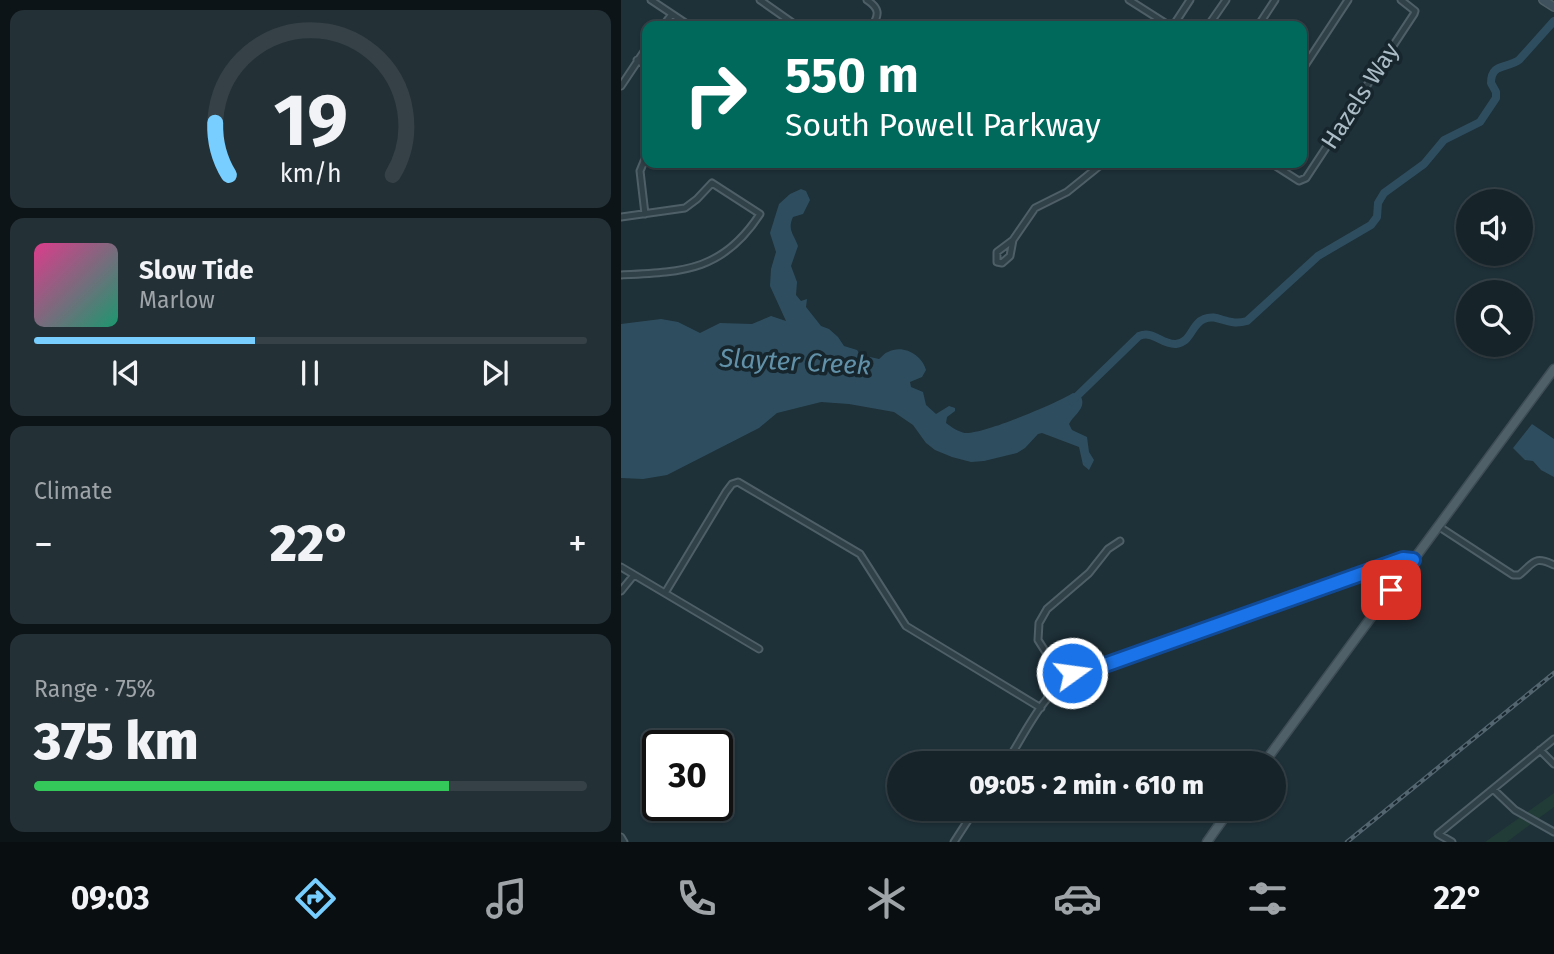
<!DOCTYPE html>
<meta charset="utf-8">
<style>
:root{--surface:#16242a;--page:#233036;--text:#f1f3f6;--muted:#9ea4a8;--line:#354147;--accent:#77ceff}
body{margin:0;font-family:"Fira Sans",sans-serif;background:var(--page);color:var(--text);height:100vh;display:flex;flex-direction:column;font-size:26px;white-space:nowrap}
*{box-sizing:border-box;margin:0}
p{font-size:23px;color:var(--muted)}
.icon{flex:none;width:38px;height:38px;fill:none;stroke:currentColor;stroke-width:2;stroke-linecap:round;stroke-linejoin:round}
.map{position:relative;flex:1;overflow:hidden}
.panel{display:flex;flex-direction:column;gap:10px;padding:10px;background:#0c1417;width:621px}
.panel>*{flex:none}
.guide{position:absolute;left:21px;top:21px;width:665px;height:147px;border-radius:14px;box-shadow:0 2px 5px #0004,0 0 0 2px var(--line);background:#00695c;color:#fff;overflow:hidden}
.controls{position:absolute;left:835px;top:189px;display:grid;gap:14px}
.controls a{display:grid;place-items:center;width:77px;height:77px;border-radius:50%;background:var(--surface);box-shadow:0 2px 5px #0004,0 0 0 2px var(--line);font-size:35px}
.speed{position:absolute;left:21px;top:730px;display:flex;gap:14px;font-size:35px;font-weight:700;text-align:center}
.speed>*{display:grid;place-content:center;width:91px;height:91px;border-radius:50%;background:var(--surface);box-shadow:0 2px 5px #0004,0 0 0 2px var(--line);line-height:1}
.speed .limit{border:4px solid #111;border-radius:10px;background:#fff;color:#111}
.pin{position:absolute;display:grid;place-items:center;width:60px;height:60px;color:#fff;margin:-30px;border-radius:14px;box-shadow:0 4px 10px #0006}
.me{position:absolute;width:77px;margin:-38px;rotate:76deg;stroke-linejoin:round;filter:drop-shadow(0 0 5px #0008)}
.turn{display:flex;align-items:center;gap:24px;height:147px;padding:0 28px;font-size:32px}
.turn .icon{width:91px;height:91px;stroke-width:2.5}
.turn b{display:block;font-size:49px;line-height:60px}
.big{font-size:52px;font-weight:800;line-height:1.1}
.panel .widget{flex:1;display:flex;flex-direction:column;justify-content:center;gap:10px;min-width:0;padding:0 24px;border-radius:14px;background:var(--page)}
.panel .dial{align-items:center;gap:0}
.dial svg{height:182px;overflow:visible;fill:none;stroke:var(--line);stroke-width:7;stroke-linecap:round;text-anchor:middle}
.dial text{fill:var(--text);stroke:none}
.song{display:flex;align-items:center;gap:21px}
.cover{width:84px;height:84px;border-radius:10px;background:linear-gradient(135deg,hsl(330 70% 55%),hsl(160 70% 35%))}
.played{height:7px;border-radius:4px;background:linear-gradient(90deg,var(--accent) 40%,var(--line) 40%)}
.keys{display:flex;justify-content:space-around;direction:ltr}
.heat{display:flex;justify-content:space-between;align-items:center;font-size:38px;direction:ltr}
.charge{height:10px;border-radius:5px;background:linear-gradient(90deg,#34c759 75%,var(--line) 0)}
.trip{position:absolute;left:266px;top:751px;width:399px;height:70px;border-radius:35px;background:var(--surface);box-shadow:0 2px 5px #0004,0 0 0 2px var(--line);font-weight:800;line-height:70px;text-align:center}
.dock{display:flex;height:112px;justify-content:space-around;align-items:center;background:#090e11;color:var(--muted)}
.dock .icon{width:49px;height:49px}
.dock .selected{color:var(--accent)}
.dock b{font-size:32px;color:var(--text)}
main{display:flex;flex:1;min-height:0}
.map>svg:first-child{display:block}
.green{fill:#213b37}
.water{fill:#2e4e5f}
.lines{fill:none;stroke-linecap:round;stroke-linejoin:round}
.river{stroke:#2e4e5f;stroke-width:8}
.street-casing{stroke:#4f5f67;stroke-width:9}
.secondary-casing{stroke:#4f5f67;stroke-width:10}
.primary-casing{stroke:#3e4d55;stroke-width:11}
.street{stroke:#314148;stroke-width:5}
.secondary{stroke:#3f515c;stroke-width:7}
.primary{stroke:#4f6069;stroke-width:8}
.rail-casing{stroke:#536670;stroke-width:4.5}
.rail{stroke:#17252d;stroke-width:2;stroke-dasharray:5;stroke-linecap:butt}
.route-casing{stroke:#114b97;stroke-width:18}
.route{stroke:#1a73e8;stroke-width:12}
.labels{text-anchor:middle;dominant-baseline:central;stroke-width:7;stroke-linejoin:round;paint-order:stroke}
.street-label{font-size:24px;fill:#abbcc6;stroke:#17252d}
.water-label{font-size:26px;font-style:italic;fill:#6191a8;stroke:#17252d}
</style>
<main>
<section class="panel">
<div class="widget dial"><svg viewBox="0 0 100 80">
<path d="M14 69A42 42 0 1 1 86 69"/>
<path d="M14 69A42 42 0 0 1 8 46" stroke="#77ceff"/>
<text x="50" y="56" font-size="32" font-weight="700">19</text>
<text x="50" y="72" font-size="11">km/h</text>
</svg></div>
<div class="widget">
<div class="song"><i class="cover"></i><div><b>Slow Tide</b><p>Marlow</p></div></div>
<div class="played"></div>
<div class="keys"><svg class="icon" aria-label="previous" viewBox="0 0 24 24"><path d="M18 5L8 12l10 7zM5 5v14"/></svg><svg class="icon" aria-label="pause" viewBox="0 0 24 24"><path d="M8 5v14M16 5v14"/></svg><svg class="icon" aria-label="next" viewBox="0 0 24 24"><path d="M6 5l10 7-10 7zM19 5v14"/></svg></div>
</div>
<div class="widget"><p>Climate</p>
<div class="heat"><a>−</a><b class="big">22°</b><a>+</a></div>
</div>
<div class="widget"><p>Range · 75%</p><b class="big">375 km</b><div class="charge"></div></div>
</section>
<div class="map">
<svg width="933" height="842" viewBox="0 0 933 842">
<rect width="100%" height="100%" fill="#1e3038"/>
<!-- green -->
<path class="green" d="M 933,793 L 933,807 L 886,842 L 864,842 Z"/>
<!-- water -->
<path class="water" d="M 180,189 L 185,191 L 189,200 L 182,214 L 172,217 C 166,230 173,234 177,246 L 170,266 L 176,282 L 175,295 L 180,301 L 186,299 L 185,307 L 200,326 L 208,329 L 217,337 L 223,346 L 236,350 L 243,360 L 249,357 L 258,359 C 261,357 263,353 267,352 C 282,344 301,355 305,370 L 301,377 L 289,382 L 290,387 L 302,392 L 305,405 L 315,414 L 328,406 L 334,408 L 334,411 L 326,417 L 325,423 C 330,427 338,432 344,433 C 361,435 436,403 452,393 L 459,395 C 467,408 453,414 448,424 L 451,430 L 466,437 L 468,452 L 473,460 L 468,470 L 462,465 L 458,447 L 421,433 L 417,434 L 404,448 L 396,453 L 363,461 L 350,462 L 331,457 L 314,450 L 305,443 L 292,425 L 273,412 L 228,404 L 200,402 L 156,413 L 138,428 L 46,475 L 22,479 L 0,478 L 0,324 L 40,319 L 57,322 L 79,333 L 99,323 L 131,324 L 150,316 L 165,321 L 149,286 L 150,269 L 155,252 L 149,233 L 158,204 L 169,194 Z
M 911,424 L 933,439 L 933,477 L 920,470 L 912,461 L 904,460 L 892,448 Z"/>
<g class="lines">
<!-- river -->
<path class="river" d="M 451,401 L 518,336 C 533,330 540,345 555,344 C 571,342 570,324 583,319 C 598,313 605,327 626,321 L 697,256 L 750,225 L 756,217 L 757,203 L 763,193 L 803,164 L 823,140 L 859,122 L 875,98 L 875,92 L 870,83 C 870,63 885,69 898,60 L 933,21"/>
<defs>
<path id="street" d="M 30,0 L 69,26
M 139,0 L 176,26
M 246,0 C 258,8 259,14 251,26
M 508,0 L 549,26
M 42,26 L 51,14
M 552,26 L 569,0
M 587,26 L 605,0
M 637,26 L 654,0
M 16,60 L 26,66
M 681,70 L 727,0
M 0,86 L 26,47
M 650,163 L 678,181 L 685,178 L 793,14 L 794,11 L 780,0
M 24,214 L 19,171 L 26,154
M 0,217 L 64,208 L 76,199 L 91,183 L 139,214 C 102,271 63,272 0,275
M 392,240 L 376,252 L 376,262 L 381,263 L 389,256 L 392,240 L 414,208 L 446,192 L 482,163
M 817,526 L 892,575 L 898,575 C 913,563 913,555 933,565
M 0,567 L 138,649
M 0,591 L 13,575
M 44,593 L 105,492 L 111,484 L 117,482 L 239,554 L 285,626 L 420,708
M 472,668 L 454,666 L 424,651 L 417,640 L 418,623 L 426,609 L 468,573 L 487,549 L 499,541
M 919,750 L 933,764
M 385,763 C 404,734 422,692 453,675 L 782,559 L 792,560
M 872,789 L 894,810 L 933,832
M 0,837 L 3,842
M 333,842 L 355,808
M 831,842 L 817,834 L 933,739"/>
<path id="secondary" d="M 922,0 L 933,7"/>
<path id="primary" d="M 643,763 L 933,369
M 586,842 L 610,808"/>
</defs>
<!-- street casing -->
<use href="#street" class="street-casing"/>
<!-- secondary casing -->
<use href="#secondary" class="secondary-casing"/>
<!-- primary casing -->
<use href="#primary" class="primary-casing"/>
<!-- street -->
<use href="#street" class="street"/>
<!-- secondary -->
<use href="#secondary" class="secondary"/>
<!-- primary -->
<use href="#primary" class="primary"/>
<defs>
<path id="rail" d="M 726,842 L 933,673"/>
</defs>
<!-- rail casing -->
<use href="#rail" class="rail-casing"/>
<!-- rail -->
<use href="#rail" class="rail"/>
</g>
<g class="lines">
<defs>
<path id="route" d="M 451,673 L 450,677 L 782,559 L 792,560 L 770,590"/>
</defs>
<!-- route casing -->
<use href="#route" class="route-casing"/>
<!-- route -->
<use href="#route" class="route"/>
</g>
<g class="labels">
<!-- street labels -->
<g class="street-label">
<text transform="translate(739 96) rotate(-57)">Hazels Way</text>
</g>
<!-- water labels -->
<g class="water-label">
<text transform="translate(174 362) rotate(3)">Slayter Creek</text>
</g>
</g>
</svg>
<div class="controls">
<a><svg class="icon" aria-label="sound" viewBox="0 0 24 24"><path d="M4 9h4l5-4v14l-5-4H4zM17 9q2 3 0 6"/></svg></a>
<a><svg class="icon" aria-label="search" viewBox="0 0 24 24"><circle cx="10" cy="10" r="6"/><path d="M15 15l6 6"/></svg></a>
</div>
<div class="speed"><div class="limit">30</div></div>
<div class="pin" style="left:770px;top:590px;background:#d93025"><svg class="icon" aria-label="arrive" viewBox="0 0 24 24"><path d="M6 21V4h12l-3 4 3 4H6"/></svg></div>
<svg class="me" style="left:451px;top:673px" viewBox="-20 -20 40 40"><circle r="17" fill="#1a73e8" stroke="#fff" stroke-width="3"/><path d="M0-11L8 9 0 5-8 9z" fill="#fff"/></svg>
<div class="trip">09:05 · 2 min · 610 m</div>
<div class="guide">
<div class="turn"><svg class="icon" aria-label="right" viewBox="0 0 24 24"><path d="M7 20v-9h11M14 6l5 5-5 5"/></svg><div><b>550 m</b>South Powell Parkway</div></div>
</div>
</div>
</main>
<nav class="dock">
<b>09:03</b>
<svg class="icon selected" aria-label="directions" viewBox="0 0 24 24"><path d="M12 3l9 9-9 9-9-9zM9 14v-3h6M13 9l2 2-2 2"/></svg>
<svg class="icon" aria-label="music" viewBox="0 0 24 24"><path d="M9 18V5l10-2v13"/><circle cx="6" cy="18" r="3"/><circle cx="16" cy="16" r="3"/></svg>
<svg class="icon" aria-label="phone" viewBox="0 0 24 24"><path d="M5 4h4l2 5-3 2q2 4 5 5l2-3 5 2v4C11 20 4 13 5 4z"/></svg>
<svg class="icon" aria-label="climate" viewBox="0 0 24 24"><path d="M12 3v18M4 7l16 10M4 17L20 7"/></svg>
<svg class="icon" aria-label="car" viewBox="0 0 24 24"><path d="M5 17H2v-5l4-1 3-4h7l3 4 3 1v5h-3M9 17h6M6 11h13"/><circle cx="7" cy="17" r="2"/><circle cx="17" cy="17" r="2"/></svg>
<svg class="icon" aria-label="filters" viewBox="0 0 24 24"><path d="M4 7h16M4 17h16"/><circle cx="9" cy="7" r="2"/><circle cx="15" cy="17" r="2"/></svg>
<b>22°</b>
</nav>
